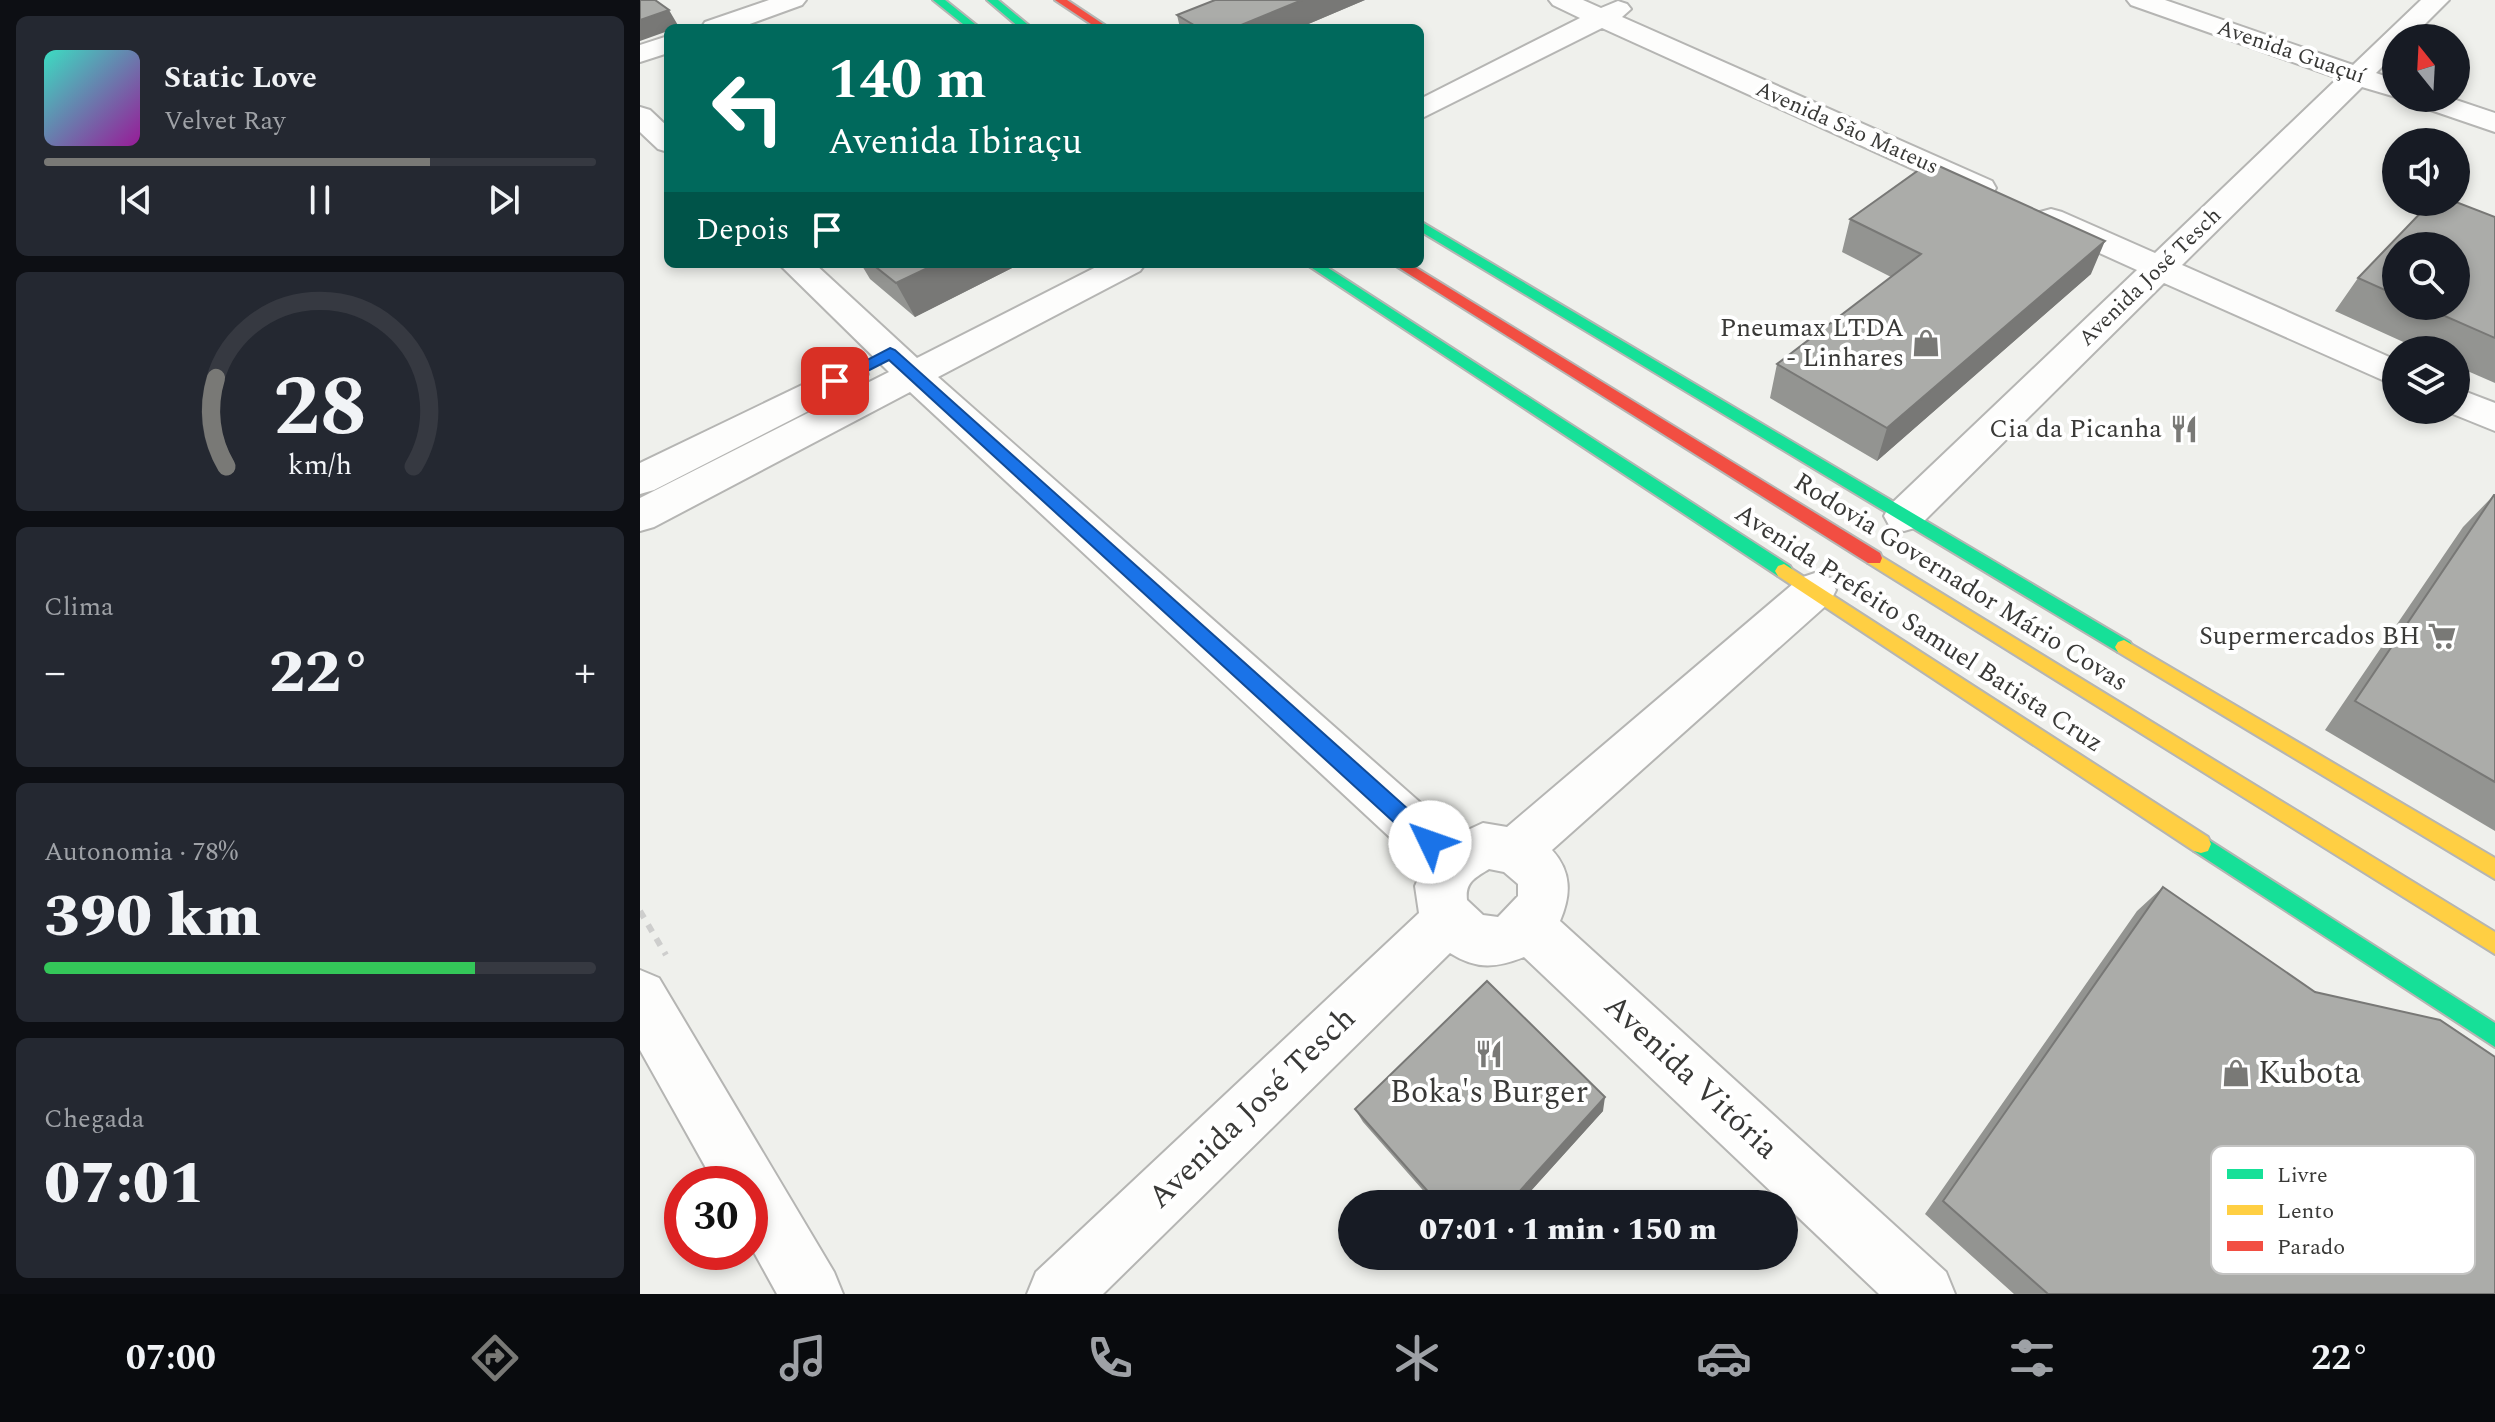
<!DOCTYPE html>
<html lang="pt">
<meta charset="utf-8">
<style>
:root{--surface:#171b24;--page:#242831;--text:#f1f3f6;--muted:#9ea1a6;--line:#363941;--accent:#797976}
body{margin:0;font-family:Spectral,serif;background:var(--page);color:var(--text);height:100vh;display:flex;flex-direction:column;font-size:30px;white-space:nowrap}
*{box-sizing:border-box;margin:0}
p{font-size:26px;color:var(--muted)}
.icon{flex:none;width:44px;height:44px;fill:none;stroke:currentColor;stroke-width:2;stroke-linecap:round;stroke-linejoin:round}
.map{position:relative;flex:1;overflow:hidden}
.drawer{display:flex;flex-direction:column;gap:16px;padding:16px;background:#0d0f14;width:640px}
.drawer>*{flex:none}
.hud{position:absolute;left:24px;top:24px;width:760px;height:244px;border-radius:12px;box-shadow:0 4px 12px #0003;background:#00695c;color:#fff;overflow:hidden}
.needle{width:52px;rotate:342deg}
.tools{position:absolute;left:1742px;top:24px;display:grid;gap:16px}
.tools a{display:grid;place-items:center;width:88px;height:88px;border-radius:50%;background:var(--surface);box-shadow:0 4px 12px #0003;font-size:40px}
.speed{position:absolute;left:24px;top:1166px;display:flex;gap:16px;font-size:40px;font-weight:700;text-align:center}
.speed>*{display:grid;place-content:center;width:104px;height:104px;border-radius:50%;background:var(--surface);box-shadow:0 4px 12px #0003;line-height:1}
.speed .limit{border:12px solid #d22;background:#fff;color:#111}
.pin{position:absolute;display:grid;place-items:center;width:68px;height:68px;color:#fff;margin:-34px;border-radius:16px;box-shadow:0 4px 12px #0006}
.me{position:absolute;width:88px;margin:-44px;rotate:312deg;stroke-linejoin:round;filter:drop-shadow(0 0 6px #0008)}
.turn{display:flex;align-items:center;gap:28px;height:168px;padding:0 32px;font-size:36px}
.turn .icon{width:104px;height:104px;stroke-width:2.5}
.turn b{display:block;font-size:56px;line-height:68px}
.then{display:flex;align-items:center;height:76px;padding:0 32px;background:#0003;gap:16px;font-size:30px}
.big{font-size:60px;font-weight:800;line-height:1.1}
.drawer .card{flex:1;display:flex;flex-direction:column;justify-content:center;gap:12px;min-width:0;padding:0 28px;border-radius:12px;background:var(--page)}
.drawer .dial{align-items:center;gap:0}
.dial svg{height:208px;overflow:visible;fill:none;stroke:var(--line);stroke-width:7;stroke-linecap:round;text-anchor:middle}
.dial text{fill:var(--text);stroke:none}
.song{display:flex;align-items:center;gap:24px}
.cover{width:96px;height:96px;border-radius:12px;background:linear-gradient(135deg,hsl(170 70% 55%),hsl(300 70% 35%))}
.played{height:8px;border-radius:4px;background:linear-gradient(90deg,var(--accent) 70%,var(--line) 70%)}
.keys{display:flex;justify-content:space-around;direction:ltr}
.heat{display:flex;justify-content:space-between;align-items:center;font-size:44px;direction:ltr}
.charge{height:12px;border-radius:6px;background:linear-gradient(90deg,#34c759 78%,var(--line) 0)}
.trip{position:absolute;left:698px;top:1190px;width:460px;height:80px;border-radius:40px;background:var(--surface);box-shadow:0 4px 12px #0003;font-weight:800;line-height:80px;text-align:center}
.menu{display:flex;height:128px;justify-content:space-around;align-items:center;background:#090b0e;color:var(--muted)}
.menu .icon{width:56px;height:56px}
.menu .current{color:var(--accent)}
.menu b{font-size:36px;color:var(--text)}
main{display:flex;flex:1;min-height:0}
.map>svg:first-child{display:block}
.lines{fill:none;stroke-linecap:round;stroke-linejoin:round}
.street-casing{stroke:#b5b5b3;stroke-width:4}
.fast-casing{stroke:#b5b5b3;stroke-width:4}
.slow-casing{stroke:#b5b5b3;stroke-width:4}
.jam-casing{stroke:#b5b5b3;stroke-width:4}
.path{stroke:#cececd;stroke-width:6;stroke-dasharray:8 8;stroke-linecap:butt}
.street{fill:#fdfdfc;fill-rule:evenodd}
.fast{fill:#16e098;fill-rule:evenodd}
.slow{fill:#ffcf43;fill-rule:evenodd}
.jam{fill:#f24e42;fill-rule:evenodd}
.wall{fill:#939491;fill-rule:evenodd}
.shaded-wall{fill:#787876}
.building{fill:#abaca9;stroke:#787876;stroke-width:2}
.route{fill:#1a73e8;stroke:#114b97;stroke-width:2}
.labels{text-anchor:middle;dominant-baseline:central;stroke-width:8;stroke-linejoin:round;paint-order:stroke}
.far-street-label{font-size:22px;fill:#393937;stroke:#fff}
.poi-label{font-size:26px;fill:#393937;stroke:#fff;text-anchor:end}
.street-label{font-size:26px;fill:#393937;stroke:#fff}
.near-poi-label{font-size:32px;fill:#393937;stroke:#fff;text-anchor:start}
.near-street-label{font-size:32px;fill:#393937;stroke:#fff}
.key{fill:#fff;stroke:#c4c4c3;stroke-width:2}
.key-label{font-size:22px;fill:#393937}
</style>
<main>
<section class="drawer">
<div class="card">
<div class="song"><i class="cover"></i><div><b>Static Love</b><p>Velvet Ray</p></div></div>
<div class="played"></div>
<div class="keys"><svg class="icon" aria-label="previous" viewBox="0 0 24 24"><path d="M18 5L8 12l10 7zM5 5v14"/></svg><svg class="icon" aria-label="pause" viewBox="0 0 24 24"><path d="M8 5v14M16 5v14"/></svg><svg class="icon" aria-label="next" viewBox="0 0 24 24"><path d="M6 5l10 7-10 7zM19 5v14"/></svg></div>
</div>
<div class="card dial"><svg viewBox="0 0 100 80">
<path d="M14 69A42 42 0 1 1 86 69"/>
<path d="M14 69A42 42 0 0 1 10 35" stroke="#797976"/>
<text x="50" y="56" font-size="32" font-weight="700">28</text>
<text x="50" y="72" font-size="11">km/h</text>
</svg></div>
<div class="card"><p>Clima</p>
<div class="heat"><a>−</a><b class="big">22°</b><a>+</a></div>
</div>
<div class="card"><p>Autonomia · 78%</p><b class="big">390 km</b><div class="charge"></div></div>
<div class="card"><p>Chegada</p><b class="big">07:01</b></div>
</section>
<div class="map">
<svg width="1855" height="1294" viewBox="0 0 1855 1294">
<rect width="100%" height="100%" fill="#eff0ec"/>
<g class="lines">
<defs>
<path id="street" d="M 129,0 L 166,0 L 162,5 L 99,28 L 61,28 L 65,22 Z
M 909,0 L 943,0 L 961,8 L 978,1 L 987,4 L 991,9 L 982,17 L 1352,181 L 1356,188 L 1352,195 L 1341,197 L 1330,195 L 962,28 L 780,119 L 780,99 L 940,18 L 913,5 Z
M 1487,0 L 1525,0 L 1713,65 L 1781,0 L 1809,0 L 1771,38 L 1756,38 L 1756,53 L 1736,73 L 1756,80 L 1756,97 L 1722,87 L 1542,265 L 1756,360 L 1756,386 L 1524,283 L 1278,527 L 1264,531 L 1250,527 L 1244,516 L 1250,505 L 1497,270 L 1400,226 L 1395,219 L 1400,212 L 1411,209 L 1422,212 L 1515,253 L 1698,78 L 1491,5 Z
M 28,36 L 28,53 L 0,62 L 0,45 Z
M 1769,98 L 1810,98 L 1855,113 L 1855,132 L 1773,104 Z
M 0,107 L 10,110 L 28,127 L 28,152 L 18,149 L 0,132 Z
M 139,264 L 175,264 L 277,358 L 462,264 L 505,264 L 500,271 L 298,377 L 817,835 L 843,823 L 867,827 L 1160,578 L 1175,573 L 1190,578 L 1196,590 L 1190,602 L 912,850 C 932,872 931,895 920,921 L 1306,1272 L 1315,1294 L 1239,1294 L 884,957 C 856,968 837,970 810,953 L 463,1294 L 387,1294 L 396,1272 L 779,913 L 775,886 L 783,868 L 270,392 L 14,527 L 0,531 L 0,498 L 249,372 ZM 849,869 L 864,872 L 878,884 L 878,896 L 858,917 L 843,915 L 827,900 C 825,882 835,878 849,869 Z
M 210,362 L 223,365 L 228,374 L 223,383 L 14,490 L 0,494 L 0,463 Z
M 1816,388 L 1855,403 L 1855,431 L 1803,410 L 1816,410 Z
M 0,970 L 19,978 L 194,1272 L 203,1294 L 137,1294 L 110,1245 L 110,1184 L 75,1184 L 0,1050 Z"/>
<path id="fast" d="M 293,0 L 305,0 L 340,28 L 328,28 Z
M 347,0 L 358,0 L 392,28 L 380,28 Z
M 780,221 L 1490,642 L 1493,647 L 1490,652 L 1478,652 L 780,231 Z
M 666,264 L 682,264 L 1150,566 L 1153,571 L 1150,576 L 1138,576 Z
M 1561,835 L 1855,1023 L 1855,1047 L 1554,851 L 1551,844 L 1554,837 Z"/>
<path id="slow" d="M 1234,552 L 1855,932 L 1855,954 L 1228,563 L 1226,558 L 1228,553 Z
M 1144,564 L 1568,837 L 1571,844 L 1568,851 L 1561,853 L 1554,851 L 1138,576 L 1135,571 L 1138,566 Z
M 1484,640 L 1855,858 L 1855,879 L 1478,652 L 1475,647 L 1478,642 Z"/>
<path id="jam" d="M 415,0 L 427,0 L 469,28 L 457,28 Z
M 753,264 L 770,264 L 1240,553 L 1242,558 L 1240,563 L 1228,563 Z"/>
</defs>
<!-- street casing -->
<use href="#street" class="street-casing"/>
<!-- fast casing -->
<use href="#fast" class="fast-casing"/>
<!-- slow casing -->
<use href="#slow" class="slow-casing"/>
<!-- jam casing -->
<use href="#jam" class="jam-casing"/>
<!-- path -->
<path class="path" d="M 0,911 L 26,955"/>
<!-- street -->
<use href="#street" class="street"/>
<!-- fast -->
<use href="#fast" class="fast"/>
<!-- slow -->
<use href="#slow" class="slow"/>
<!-- jam -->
<use href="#jam" class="jam"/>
</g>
<!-- wall -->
<path class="wall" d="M 725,0 L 659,28 L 540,28 L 537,15 Z
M 1791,202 L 1816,202 L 1855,217 L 1855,383 L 1816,366 L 1816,350 L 1781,350 L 1695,311 L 1718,278 ZM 1756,246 L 1816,246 L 1816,306 L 1756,306 Z
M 1210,219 L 1451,274 L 1237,461 L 1130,398 L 1137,364 L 1251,277 L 1202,252 Z
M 221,264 L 380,264 L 275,317 L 230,279 Z
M 1854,495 L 1855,495 L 1855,831 L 1685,730 L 1823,527 Z
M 1523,887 L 1675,992 L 1855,1294 L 1374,1294 L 1285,1214 L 1497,911 Z
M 715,1109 L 963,1111 L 879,1204 L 795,1204 L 723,1122 Z"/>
<!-- shaded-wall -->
<path class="shaded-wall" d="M 662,0 L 725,0 L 659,28 L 594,28 Z
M 29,10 L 39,27 L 28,28 L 28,31 L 0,41 L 0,20 Z
M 1465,241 L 1451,274 L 1237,461 L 1247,428 Z
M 296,264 L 380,264 L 275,317 L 256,283 Z
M 965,1097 L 963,1111 L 879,1204 L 868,1204 Z"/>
<!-- building -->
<path class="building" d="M 0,0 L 15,0 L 29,10 L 0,20 Z
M 575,0 L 662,0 L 594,28 L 559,28 L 537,15 Z
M 1290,162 L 1465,241 L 1247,428 L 1137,364 L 1281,254 L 1210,219 Z
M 1791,202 L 1816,202 L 1855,217 L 1855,338 L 1782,306 L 1816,306 L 1816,246 L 1756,246 L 1756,295 L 1718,278 Z
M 232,264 L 296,264 L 256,283 Z
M 1854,495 L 1855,495 L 1855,782 L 1715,701 Z
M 1523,887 L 1675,992 L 1800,1020 L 1855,1057 L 1855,1294 L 1408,1294 L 1303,1201 Z
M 847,981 L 965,1097 L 868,1204 L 799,1204 L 715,1109 Z"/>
<!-- route -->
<path class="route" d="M 250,348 L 255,350 L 797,835 L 800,842 L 797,848 L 790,851 L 782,848 L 249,360 L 200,385 L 189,385 L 187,381 Z"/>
<!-- icons -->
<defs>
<symbol id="shop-bare" viewBox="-9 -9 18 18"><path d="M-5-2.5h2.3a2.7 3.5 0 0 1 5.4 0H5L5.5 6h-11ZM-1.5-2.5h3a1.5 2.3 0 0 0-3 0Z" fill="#797976" stroke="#fff" stroke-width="2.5" paint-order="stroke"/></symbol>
<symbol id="restaurant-bare" viewBox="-9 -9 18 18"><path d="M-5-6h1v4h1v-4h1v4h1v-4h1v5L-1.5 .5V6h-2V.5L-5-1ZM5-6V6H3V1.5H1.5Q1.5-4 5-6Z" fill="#797976" stroke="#fff" stroke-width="2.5" paint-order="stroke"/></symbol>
<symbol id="supermarket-bare" viewBox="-9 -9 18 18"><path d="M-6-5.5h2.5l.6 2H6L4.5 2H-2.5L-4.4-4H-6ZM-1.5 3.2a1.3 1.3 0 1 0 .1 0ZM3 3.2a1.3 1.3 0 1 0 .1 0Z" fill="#797976" stroke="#fff" stroke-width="2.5" paint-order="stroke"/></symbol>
</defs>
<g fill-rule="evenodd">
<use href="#shop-bare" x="1266" y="323" width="40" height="40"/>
<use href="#restaurant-bare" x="1524" y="409" width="40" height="40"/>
<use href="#supermarket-bare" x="1782" y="616" width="40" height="40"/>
<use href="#restaurant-bare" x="829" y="1034" width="40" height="40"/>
<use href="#shop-bare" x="1576" y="1053" width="40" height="40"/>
</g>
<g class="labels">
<!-- far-street labels -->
<g class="far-street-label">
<text transform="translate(1651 52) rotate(19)">Avenida Guaçuí</text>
<text transform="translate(1207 128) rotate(24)">Avenida São Mateus</text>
<text transform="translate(1510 277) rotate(-44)">Avenida José Tesch</text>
</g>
<!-- poi labels -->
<g class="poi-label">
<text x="1264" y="328">Pneumax LTDA<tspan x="1264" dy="30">- Linhares</tspan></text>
<text x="1522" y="429">Cia da Picanha</text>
<text x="1780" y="636">Supermercados BH</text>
</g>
<!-- street labels -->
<g class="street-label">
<text transform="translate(1321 582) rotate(32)">Rodovia Governador Mário Covas</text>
<text transform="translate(1279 628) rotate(33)">Avenida Prefeito Samuel Batista Cruz</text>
</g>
<!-- near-poi labels -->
<g class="near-poi-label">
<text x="1618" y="1073">Kubota</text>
<text x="849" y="1092" text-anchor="middle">Boka's Burger</text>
</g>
<!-- near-street labels -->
<g class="near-street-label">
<text transform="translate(1051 1077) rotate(43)">Avenida Vitória</text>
<text transform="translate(612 1108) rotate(-44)">Avenida José Tesch</text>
</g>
</g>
<!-- legend -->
<rect x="1571" y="1146" width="264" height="128" rx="12" class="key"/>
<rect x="1587" y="1169" width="36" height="10" fill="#16e098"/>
<rect x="1587" y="1205" width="36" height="10" fill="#ffcf43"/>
<rect x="1587" y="1241" width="36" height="10" fill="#f24e42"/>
<g class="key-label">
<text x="1637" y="1182">Livre</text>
<text x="1637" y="1218">Lento</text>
<text x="1637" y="1254">Parado</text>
</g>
</svg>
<div class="tools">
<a><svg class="needle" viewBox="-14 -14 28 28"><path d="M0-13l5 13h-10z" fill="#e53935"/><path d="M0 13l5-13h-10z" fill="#9ea1a6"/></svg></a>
<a><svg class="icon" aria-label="sound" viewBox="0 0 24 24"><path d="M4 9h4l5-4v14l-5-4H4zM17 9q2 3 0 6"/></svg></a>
<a><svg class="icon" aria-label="search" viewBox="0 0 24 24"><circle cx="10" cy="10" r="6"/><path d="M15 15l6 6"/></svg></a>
<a><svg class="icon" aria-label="layers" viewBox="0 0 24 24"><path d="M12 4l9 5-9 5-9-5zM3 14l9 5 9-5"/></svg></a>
</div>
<div class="speed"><div class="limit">30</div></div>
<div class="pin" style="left:195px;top:381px;background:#d93025"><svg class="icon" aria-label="arrive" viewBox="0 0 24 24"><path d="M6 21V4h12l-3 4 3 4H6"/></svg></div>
<svg class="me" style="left:790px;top:842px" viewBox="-20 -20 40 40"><circle r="19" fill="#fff"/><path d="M0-13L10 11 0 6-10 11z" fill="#1a73e8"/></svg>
<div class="trip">07:01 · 1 min · 150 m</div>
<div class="hud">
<div class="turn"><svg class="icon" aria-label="left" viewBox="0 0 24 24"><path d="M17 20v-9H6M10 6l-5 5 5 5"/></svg><div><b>140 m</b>Avenida Ibiraçu</div></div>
<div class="then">Depois<svg class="icon" aria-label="arrive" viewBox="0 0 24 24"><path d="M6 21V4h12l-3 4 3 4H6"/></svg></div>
</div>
</div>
</main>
<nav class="menu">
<b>07:00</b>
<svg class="icon current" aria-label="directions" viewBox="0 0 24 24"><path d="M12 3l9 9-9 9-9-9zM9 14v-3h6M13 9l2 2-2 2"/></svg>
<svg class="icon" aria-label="music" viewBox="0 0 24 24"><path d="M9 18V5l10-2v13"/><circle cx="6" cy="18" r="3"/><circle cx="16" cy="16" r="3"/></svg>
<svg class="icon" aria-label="phone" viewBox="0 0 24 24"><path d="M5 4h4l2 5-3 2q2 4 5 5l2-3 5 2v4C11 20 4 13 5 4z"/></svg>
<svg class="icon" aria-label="climate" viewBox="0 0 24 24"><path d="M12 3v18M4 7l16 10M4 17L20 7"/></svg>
<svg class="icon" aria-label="car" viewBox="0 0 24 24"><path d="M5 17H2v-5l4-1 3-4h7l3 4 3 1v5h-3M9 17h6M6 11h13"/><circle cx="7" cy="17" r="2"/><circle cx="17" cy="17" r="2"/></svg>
<svg class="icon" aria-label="filters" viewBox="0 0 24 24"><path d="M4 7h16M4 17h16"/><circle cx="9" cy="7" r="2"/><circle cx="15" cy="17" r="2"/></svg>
<b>22°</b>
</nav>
